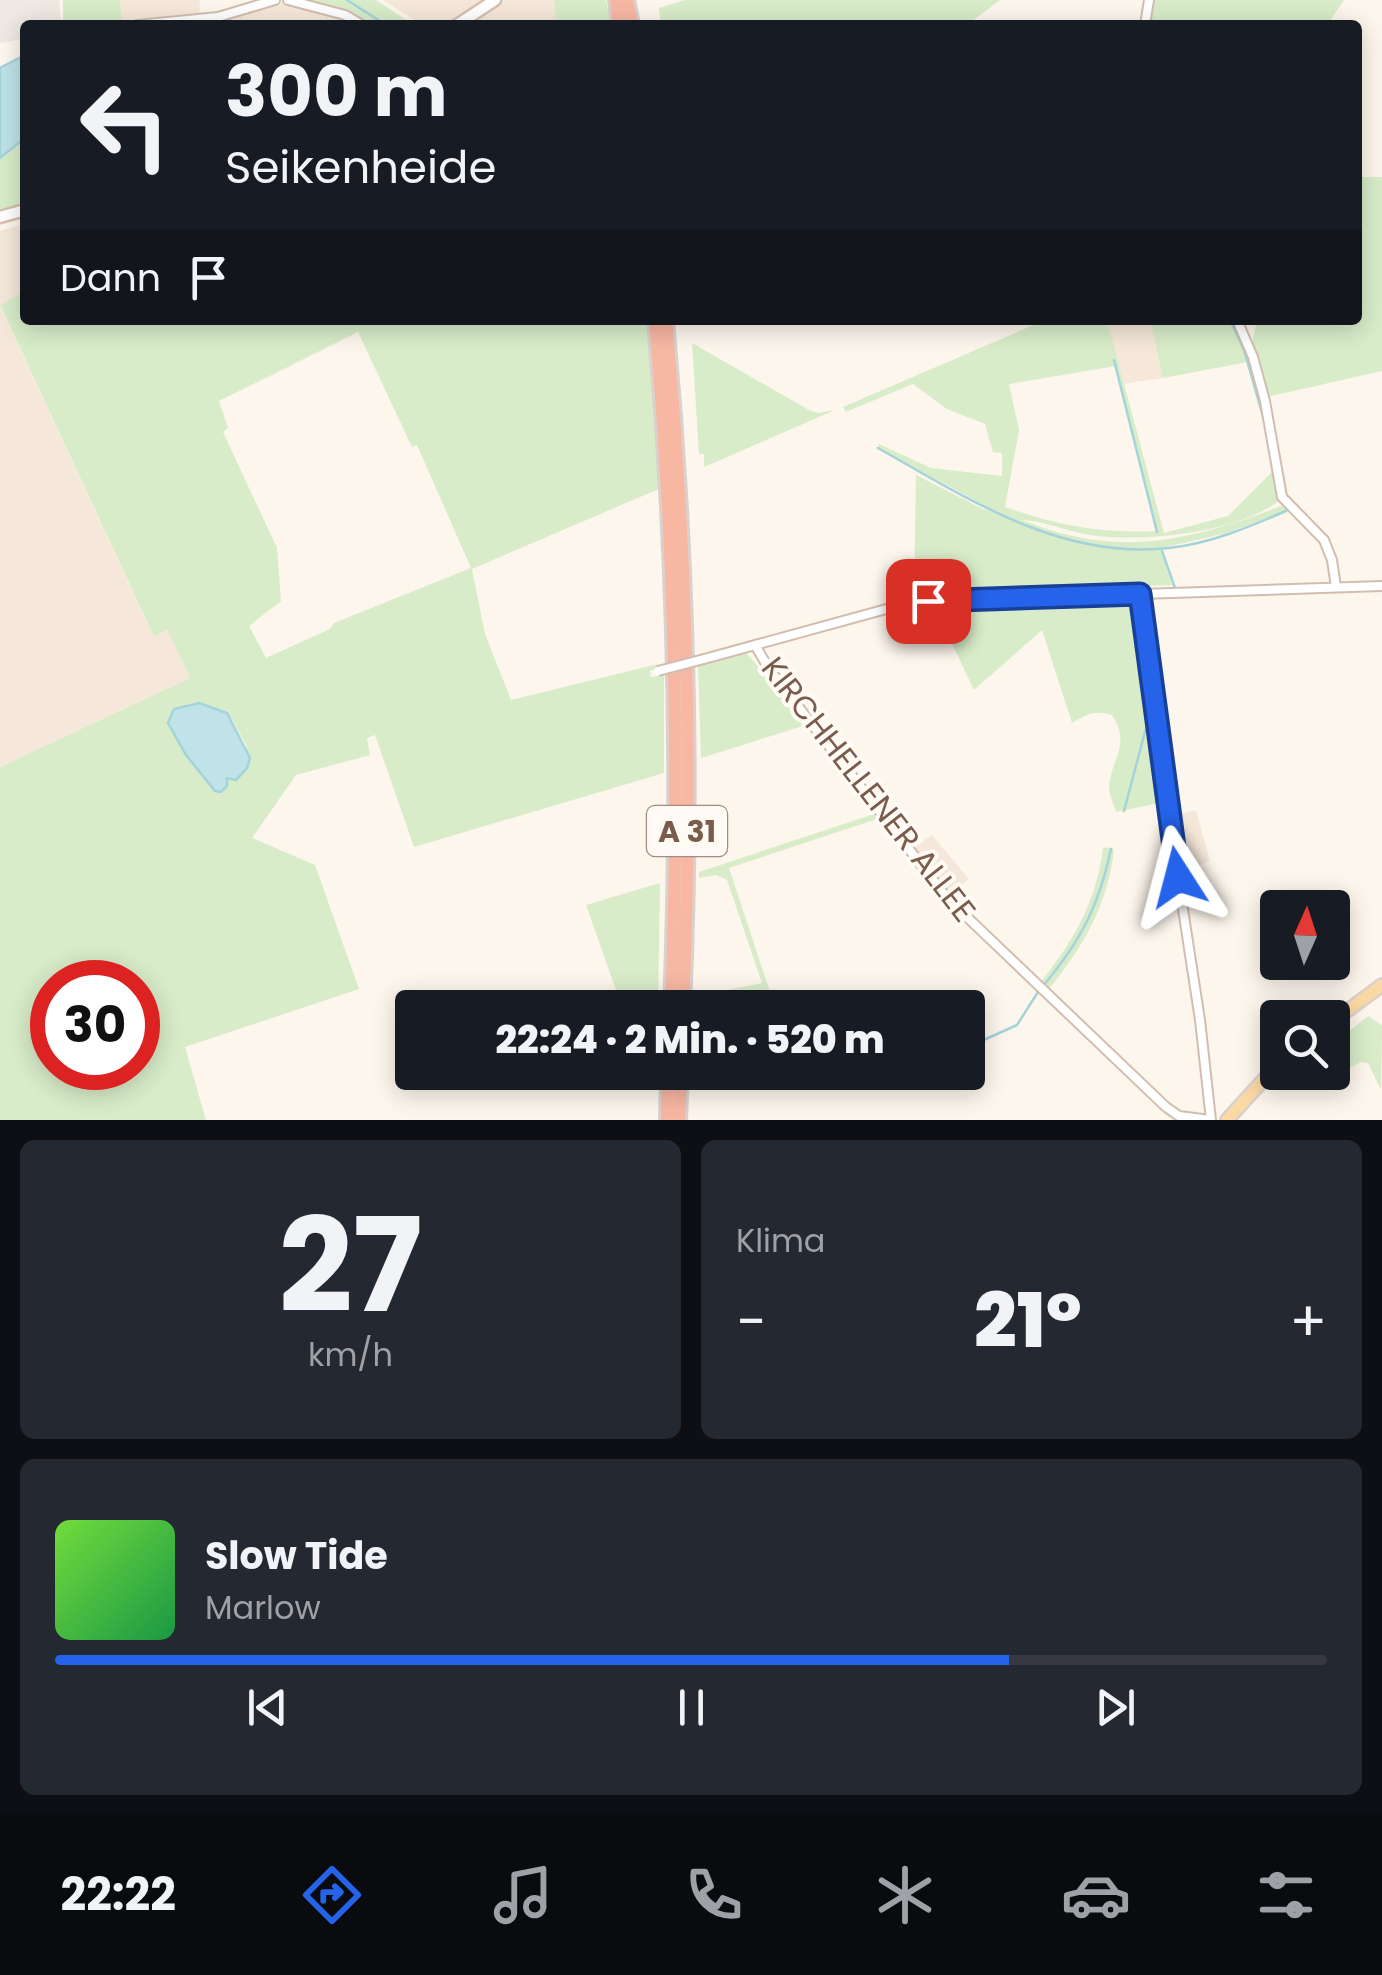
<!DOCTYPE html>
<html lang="de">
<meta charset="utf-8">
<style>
:root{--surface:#171b24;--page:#242831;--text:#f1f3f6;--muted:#9ea1a6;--line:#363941;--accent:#2563eb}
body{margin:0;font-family:Poppins,sans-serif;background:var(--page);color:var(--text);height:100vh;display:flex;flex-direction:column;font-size:38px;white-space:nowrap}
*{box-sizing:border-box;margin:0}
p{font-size:32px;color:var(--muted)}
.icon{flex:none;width:55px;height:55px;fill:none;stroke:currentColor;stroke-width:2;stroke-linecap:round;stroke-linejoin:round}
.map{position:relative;height:1120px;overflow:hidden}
.sheet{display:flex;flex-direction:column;gap:20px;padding:20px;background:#0d0f14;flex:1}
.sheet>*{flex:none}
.guide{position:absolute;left:20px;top:20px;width:1342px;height:305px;border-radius:10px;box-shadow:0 5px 25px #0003;background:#171b24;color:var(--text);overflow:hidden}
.needle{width:65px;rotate:3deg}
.buttons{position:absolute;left:1260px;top:890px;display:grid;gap:20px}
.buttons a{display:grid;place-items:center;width:90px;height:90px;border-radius:10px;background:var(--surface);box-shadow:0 5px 25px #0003;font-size:50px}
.speed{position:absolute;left:30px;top:960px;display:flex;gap:20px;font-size:50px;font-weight:700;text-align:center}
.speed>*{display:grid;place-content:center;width:130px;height:130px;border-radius:50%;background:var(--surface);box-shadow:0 5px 25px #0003;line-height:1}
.speed .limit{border:15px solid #d22;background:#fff;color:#111}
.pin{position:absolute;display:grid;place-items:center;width:85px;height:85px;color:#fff;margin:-42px;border-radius:20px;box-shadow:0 5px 15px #0006}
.me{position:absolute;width:110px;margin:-55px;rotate:351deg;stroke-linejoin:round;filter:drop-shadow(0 0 8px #0008)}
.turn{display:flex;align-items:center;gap:35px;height:210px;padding:0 40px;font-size:45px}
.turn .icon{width:130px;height:130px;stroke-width:2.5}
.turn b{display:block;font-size:70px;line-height:85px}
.then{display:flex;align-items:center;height:95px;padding:0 40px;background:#0003;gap:20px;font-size:38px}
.big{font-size:75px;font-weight:800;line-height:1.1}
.sheet .card{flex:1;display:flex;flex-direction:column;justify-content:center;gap:15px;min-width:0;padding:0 35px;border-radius:15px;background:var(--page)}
.sheet .dial{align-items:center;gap:0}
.dial b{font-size:130px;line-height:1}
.song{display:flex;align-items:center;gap:30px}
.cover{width:120px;height:120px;border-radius:15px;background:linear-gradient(135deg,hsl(100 70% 55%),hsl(140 70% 35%))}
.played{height:10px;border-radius:5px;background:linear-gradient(90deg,var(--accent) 75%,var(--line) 75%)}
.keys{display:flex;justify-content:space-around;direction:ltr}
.heat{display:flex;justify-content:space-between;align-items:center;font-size:55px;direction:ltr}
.sheet .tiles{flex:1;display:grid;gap:20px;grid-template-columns:1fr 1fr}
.card:last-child{grid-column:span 2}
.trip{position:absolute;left:395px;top:990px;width:590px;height:100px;border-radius:10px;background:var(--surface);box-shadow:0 5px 25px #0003;font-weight:800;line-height:100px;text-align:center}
.menu{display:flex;height:160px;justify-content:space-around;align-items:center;background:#090b0e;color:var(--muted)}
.menu .icon{width:70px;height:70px}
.menu .active{color:var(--accent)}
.menu b{font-size:45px;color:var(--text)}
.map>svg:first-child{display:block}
.residential{fill:#f5e8da}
.industrial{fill:#efe9e4}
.green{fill:#d8ecc9;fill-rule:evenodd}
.water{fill:#bfe3e8;stroke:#a5d3da;stroke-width:2.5}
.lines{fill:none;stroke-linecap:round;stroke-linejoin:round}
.stream{stroke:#a5d3da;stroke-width:2.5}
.street-casing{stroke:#d1beb0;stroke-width:12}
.secondary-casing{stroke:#d6c0b0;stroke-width:15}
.primary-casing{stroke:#dad1cd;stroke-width:16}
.highway-casing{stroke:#dad1cd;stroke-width:18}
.street{stroke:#fff;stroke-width:8}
.secondary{stroke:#fff;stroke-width:10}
.primary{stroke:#fbd9a5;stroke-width:11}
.highway{stroke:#f7b7a3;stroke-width:12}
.street-bridge-casing{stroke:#d1beb0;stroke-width:12;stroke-linecap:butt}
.street-bridge{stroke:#fff;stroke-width:8}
.route-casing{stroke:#184099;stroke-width:25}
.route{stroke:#2563eb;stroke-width:18}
.labels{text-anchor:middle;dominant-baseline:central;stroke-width:8;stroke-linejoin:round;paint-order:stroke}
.shield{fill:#fffaf3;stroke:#a28b7f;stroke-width:2.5}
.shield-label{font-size:30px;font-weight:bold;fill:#7a5c4d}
.street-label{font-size:32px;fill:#7a5c4d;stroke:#fffaf3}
</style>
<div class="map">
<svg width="1382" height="1120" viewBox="0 0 1382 1120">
<rect width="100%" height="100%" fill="#fdf6ec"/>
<!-- residential -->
<path class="residential" d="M 120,0 L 200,0 L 199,16 L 122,24 Z
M 383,0 L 554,0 L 556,25 L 541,25 L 540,22 L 536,25 L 423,25 Z
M 285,2 L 344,18 L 358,25 L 214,25 L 218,21 Z
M 20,225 L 25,247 L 25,291 L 0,306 L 153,636 L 167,628 L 190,678 L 0,767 L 0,231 Z
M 1114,320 L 1150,320 L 1163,378 L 1123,384 L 1107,323 Z
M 1196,810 L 1210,861 L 1181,873 L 1172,816 Z
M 932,835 L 969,879 L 949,896 L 913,849 Z"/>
<!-- industrial -->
<path class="industrial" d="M 0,0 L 59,0 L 61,25 L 25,25 L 25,39 L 0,43 Z"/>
<!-- green -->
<path class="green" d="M 63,0 L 120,0 L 122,24 L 63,25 Z
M 301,0 L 376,0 L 414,25 L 367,25 L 347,13 Z
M 554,0 L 606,0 L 611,25 L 556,25 Z
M 685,0 L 1000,0 L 967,25 L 661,25 L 659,8 Z
M 1156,0 L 1344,0 L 1327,25 L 1147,25 L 1151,1 Z
M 25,138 L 25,208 L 0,216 L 0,159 Z
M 1358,177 L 1382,177 L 1382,371 L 1267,397 L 1288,495 L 1284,496 L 1251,348 L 1257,320 L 1358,320 Z
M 25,291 L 25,320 L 648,320 L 661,488 L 472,569 L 485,634 L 511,700 L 658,664 L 658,668 L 650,671 L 651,677 L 664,675 L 664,773 L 414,847 L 375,735 L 367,738 L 370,755 L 296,775 L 252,838 L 315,865 L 359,989 L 185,1047 L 206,1120 L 0,1120 L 0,767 L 190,678 L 167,629 L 154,637 L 0,305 ZM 358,332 L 412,447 L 417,445 L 471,568 L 334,623 L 330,629 L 266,658 L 249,626 L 281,601 L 277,548 L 223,432 L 228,428 L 219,401 ZM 199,703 L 222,710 L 232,719 L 247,747 L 236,780 L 228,778 L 224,789 L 215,791 L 168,723 L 174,709 ZM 52,982 L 138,982 L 138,1068 L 52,1068 Z
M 1045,320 L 1114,320 L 1108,324 L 1164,533 L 1228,516 L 1272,472 L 1269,436 L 1248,362 L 1163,378 L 1150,320 L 1235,320 L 1251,356 L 1268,419 L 1281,499 C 1239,533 1143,543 1090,535 C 1069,532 1042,520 1022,520 C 1118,559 1189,541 1281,506 L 1290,510 L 1227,533 L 1161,548 L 1172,585 L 926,594 L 914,597 L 916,475 L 983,509 L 1002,515 L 878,448 L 879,444 L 931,468 L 1002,476 L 1002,453 L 993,452 L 985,424 L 947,409 L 913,384 L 846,412 L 843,407 ZM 1116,366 L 1157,531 C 1102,534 1057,525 1005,507 L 1019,430 L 1009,384 Z
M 692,343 L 809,410 L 818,413 L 835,410 L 704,467 L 704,454 L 699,454 Z
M 1109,603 L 1129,604 L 1148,696 L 1164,798 L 1160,803 L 1116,812 C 1114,805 1109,795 1109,788 C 1110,760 1132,745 1112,715 C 1095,710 1087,714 1072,723 L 1042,630 L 974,690 L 935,608 Z
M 745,651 L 806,725 L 701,758 L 698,665 Z
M 873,811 L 881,821 L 874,820 L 729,868 L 775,1007 L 759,1007 L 735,1000 L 719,1002 L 718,992 L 762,983 L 727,880 L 716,875 L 699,878 L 699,872 L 871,815 Z
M 1103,847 L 1114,849 C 1108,905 1083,947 1048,990 L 1040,983 C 1074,940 1097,901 1103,847 Z
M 660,883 L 658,1007 L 622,1007 L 586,905 Z
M 1368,1016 L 1382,1025 L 1381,1090 L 1368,1063 L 1361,1062 L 1346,1070 L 1333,1064 L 1338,1040 Z"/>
<!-- water -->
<path class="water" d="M 25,55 L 25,138 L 0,158 L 0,68 Z
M 199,703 L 227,713 L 250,758 L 247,768 L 236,780 L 227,778 L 227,786 L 221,792 L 215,791 L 186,755 L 168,723 L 174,709 Z"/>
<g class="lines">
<!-- stream -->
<path class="stream" d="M 347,0 L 386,25
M 1230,320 L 1244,350 L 1266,427
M 1114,360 L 1157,532
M 1269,445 L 1278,498
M 878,448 C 968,499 1061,560 1169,548 C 1209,544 1249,527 1286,511
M 1162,551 L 1175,588
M 1124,811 L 1150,713
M 1044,985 C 1081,940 1099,906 1111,849
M 968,1047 L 1017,1025 L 1038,992"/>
<defs>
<path id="street" d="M 288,0 L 345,15 L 362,25
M 137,25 L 218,17 L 275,0
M 1145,25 L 1149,0
M 1237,320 L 1253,357 L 1265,401 L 1282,497 L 1324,540 L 1332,560 L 1336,587
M 1139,593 L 1167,805 L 1200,1020 L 1211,1120
M 755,645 L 769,669 L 947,898 L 1166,1107 L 1179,1116 L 1210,1120
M 704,659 L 901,605 L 928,601 L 1382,586"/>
<path id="secondary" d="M 457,25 L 495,0
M 0,217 L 25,210"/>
<path id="primary" d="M 1332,1022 L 1382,985
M 1227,1120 L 1278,1064"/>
<path id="highway" d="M 616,0 L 619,25
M 627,0 L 632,25
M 655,320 C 675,549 680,778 671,1008
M 666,320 C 687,548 693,778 683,1008
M 667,1120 L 668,1072
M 679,1120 L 681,1072"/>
</defs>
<!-- street casing -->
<use href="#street" class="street-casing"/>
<!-- secondary casing -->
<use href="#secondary" class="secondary-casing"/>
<!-- primary casing -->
<use href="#primary" class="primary-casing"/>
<!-- highway casing -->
<use href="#highway" class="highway-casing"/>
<!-- street -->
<use href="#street" class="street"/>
<!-- secondary -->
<use href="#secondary" class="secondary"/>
<!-- primary -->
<use href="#primary" class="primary"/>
<!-- highway -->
<use href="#highway" class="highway"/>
<defs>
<path id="street-bridge" d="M 658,671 L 704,659"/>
</defs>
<!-- street-bridge casing -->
<use href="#street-bridge" class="street-bridge-casing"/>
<!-- street-bridge -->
<use href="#street-bridge" class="street-bridge"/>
</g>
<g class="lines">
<defs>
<path id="route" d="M 928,601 L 1140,594 L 1178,877"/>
</defs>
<!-- route casing -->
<use href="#route" class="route-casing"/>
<!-- route -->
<use href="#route" class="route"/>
</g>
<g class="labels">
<!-- shield labels -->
<rect class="shield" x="647" y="806" width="80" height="50" rx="8"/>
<g class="shield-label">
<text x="687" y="831">A 31</text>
</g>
<!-- street labels -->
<g class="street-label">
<text transform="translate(869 789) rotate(52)">KIRCHHELLENER ALLEE</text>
</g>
</g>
</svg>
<div class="buttons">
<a><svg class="needle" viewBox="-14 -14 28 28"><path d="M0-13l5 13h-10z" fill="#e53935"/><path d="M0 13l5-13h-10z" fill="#9ea1a6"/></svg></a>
<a><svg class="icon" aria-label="search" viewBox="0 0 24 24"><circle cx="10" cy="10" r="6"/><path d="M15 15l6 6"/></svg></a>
</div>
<div class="speed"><div class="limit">30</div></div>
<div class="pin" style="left:928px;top:601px;background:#d93025"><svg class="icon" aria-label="arrive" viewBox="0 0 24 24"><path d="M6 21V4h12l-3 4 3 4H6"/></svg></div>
<svg class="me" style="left:1178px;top:877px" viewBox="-20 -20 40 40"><path d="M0-17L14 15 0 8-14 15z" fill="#2563eb" stroke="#fff" stroke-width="4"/></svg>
<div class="trip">22:24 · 2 Min. · 520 m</div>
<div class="guide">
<div class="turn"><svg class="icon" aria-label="left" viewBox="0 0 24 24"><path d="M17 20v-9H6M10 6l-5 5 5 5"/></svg><div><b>300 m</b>Seikenheide</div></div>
<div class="then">Dann<svg class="icon" aria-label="arrive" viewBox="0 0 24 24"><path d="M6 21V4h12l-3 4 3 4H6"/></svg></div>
</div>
</div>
<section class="sheet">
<div class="tiles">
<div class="card dial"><b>27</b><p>km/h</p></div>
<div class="card"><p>Klima</p>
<div class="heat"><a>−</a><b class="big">21°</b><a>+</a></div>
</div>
<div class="card">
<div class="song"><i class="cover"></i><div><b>Slow Tide</b><p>Marlow</p></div></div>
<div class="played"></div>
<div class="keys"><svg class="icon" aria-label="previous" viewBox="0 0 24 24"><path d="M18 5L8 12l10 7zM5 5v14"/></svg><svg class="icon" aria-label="pause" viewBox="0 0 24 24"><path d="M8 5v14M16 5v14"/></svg><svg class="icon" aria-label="next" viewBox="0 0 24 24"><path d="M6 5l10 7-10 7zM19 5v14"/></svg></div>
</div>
</div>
</section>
<nav class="menu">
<b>22:22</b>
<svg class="icon active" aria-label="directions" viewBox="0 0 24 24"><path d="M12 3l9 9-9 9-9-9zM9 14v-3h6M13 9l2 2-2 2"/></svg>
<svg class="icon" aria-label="music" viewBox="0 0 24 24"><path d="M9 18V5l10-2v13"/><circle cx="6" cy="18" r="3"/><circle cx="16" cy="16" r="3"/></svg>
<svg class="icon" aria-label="phone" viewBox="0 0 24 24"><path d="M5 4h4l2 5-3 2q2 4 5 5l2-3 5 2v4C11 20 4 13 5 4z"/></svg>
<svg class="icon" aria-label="climate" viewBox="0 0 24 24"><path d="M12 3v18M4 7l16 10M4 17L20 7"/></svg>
<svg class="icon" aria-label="car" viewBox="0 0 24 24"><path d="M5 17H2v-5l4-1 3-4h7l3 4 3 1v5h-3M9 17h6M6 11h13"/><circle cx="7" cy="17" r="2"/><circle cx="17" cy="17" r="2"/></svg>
<svg class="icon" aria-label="filters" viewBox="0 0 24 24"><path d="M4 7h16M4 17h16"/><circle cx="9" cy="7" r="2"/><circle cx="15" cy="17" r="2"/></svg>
</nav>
